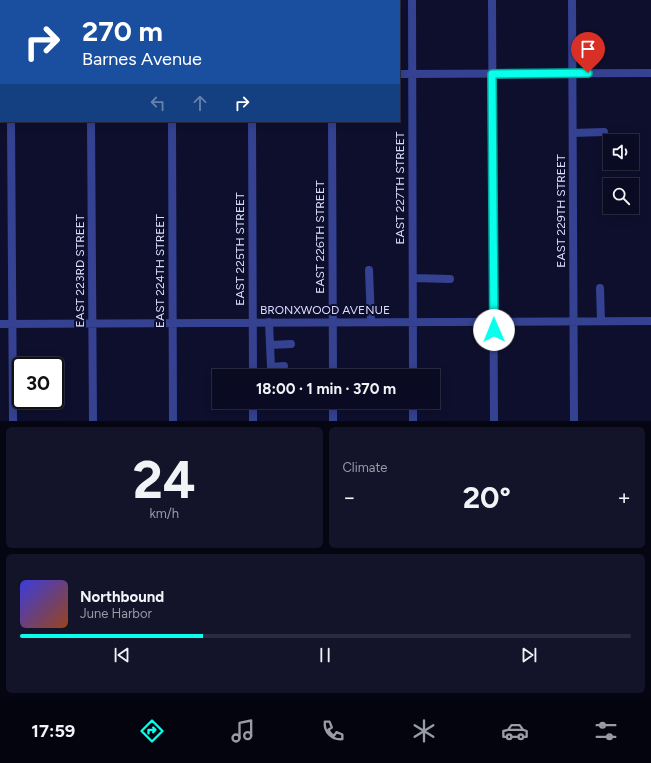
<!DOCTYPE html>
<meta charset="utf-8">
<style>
:root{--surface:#0a0b22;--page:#13142a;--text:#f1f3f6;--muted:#999ba5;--line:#2a2b40;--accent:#07ffeb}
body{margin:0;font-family:Figtree,sans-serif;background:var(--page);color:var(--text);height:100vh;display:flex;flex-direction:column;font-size:15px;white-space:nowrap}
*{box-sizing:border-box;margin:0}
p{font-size:13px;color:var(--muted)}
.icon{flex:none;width:22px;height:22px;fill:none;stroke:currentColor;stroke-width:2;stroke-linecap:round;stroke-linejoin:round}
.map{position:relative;height:421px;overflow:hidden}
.sheet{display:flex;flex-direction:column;gap:6px;padding:6px;background:#060613;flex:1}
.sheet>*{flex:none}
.banner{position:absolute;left:0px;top:0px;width:400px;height:122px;box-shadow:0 2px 10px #0003,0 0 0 1px var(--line);background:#1a4fa0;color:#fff;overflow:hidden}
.buttons{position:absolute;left:603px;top:134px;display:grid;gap:8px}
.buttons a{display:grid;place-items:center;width:36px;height:36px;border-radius:0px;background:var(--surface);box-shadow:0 2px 10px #0003,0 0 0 1px var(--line);font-size:20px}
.speed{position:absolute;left:12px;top:357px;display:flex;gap:8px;font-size:20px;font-weight:700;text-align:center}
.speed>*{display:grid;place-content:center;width:52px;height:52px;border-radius:50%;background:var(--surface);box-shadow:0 2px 10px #0003,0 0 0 1px var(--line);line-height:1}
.speed .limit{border:2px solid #111;border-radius:6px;background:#fff;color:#111}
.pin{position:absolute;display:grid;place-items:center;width:34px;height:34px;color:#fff;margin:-41px -17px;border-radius:50% 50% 50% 0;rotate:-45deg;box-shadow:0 0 4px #0007}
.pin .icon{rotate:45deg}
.me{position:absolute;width:44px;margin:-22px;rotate:359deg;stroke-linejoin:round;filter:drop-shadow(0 0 3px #0008)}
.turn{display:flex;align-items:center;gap:14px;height:84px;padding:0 16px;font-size:18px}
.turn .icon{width:52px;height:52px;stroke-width:2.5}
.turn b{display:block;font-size:28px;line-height:34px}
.lanes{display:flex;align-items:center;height:38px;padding:0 16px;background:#0003;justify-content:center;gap:20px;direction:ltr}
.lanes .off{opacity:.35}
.big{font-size:30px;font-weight:700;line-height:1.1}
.sheet .tile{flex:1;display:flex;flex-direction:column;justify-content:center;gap:6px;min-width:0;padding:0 14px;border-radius:6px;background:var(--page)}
.sheet .dial{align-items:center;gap:0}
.dial b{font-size:52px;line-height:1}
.song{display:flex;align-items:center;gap:12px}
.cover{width:48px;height:48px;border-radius:6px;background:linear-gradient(135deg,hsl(240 70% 55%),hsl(20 70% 35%))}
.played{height:4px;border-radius:2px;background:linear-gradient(90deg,var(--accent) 30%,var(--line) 30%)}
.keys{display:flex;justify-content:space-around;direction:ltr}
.heat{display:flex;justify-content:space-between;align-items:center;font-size:22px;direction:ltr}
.sheet .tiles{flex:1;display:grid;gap:6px;grid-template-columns:1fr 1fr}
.tile:last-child{grid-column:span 2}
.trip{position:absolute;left:212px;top:369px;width:228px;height:40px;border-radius:0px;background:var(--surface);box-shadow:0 2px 10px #0003,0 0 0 1px var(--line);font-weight:700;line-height:40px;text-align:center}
.dock{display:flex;height:64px;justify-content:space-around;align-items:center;background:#04040e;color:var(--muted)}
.dock .icon{width:28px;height:28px}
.dock .current{color:var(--accent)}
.dock b{font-size:18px;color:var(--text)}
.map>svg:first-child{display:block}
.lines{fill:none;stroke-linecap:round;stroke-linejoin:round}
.minor{stroke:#354291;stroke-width:8}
.route-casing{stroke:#05a699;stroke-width:10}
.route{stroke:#07ffeb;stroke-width:7}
.labels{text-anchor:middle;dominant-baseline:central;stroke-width:4;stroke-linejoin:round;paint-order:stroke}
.street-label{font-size:12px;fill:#dbddff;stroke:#0e0f2d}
</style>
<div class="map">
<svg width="651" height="421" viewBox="0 0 651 421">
<rect width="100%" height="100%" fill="#0e0f2d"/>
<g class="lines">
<!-- minor -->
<path class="minor" d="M 11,0 L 11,1
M 91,0 L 91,1
M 171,0 L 171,1
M 251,0 L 251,1
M 331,0 L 331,1
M 412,0 L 413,376
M 492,0 L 494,421
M 572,0 L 574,421
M 399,74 L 651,73
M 0,76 L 1,76
M 11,121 L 13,421
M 91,121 L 93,421
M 172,121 L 173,421
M 252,121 L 253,376
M 332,121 L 333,376
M 573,133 L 604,132
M 369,270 L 371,322
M 413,278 L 450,279
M 600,288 L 601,321
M 269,322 L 271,367 L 284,366
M 0,324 L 651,321
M 270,345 L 291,344
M 253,402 L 253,421
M 333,402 L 333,421
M 413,402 L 413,421"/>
</g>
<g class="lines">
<defs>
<path id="route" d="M 494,330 L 492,74 L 588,73"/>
</defs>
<!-- route casing -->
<use href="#route" class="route-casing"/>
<!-- route -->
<use href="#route" class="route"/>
</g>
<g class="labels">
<!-- street labels -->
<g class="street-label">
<text transform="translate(400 188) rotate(-90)">EAST 227TH STREET</text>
<text transform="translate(561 211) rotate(-90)">EAST 229TH STREET</text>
<text transform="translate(320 237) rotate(-90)">EAST 226TH STREET</text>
<text transform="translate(240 249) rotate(-90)">EAST 225TH STREET</text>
<text transform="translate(80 271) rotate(-90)">EAST 223RD STREET</text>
<text transform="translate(160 271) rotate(-90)">EAST 224TH STREET</text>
<text x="325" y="310">BRONXWOOD AVENUE</text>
</g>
</g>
</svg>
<div class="buttons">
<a><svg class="icon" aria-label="sound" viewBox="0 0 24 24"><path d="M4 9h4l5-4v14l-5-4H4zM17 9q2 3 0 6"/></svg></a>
<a><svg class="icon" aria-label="search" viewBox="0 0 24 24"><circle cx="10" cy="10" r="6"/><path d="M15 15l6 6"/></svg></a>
</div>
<div class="speed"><div class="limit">30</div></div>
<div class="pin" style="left:588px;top:73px;background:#d93025"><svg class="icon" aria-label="arrive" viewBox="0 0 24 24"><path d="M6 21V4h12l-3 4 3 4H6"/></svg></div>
<svg class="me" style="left:494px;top:330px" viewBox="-20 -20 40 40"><circle r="19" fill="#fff"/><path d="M0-13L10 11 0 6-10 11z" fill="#07ffeb"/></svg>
<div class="trip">18:00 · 1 min · 370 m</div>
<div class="banner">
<div class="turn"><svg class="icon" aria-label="right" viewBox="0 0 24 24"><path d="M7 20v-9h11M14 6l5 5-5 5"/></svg><div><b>270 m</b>Barnes Avenue</div></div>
<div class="lanes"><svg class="icon off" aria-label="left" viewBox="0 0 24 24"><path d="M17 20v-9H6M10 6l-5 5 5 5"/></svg><svg class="icon off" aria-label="ahead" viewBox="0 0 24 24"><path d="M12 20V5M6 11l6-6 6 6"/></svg><svg class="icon" aria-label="right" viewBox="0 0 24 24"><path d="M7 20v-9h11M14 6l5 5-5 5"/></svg></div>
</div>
</div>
<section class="sheet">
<div class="tiles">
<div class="tile dial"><b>24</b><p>km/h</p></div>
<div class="tile"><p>Climate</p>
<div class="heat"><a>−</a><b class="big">20°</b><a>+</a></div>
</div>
<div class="tile">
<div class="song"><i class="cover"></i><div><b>Northbound</b><p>June Harbor</p></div></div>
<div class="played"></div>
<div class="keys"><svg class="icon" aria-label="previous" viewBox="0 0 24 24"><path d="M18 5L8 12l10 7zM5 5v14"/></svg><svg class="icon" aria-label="pause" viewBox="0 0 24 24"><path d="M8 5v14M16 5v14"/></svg><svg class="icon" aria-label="next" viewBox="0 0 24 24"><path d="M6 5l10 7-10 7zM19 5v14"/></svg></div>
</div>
</div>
</section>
<nav class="dock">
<b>17:59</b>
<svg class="icon current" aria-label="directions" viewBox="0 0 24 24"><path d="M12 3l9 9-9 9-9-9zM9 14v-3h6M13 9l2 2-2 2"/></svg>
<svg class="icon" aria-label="music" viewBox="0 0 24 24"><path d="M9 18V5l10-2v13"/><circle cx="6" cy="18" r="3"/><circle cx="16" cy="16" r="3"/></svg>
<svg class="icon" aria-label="phone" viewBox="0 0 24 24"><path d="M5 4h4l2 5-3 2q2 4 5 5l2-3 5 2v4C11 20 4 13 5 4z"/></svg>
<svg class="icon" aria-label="climate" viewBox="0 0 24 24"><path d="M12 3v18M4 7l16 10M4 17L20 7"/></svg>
<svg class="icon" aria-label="car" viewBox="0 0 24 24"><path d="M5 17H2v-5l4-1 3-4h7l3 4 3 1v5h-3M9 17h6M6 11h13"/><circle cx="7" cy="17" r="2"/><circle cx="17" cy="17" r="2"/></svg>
<svg class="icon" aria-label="filters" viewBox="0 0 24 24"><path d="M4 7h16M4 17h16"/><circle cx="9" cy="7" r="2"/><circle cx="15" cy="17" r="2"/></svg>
</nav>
